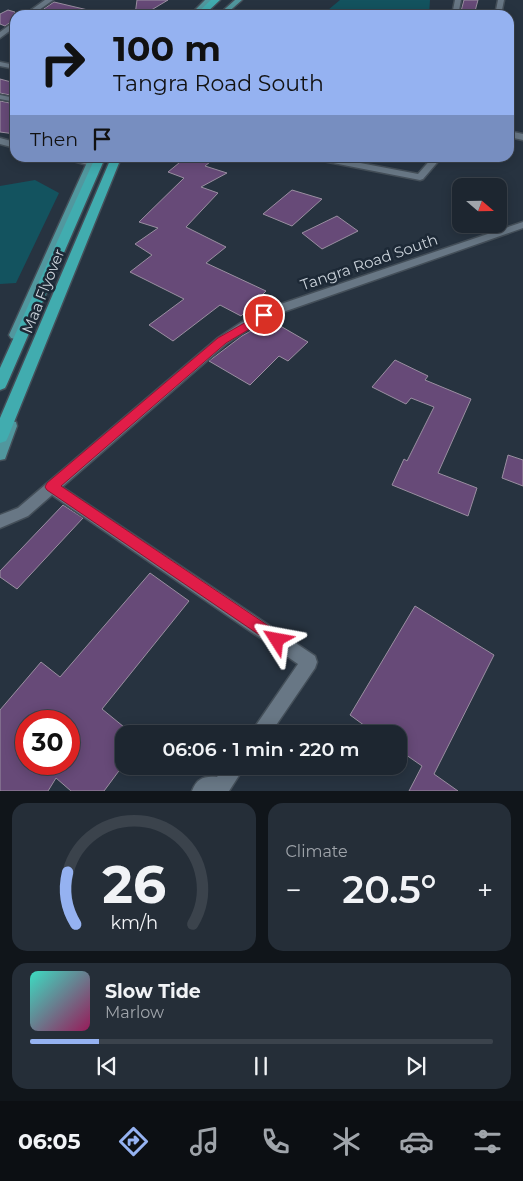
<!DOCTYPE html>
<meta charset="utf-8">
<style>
:root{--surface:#1d2630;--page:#252e38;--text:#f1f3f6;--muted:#a0a5ab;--line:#3b434c;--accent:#95b2f1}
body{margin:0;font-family:Montserrat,sans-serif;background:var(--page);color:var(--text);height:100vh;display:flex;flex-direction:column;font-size:19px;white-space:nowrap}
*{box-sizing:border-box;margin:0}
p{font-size:16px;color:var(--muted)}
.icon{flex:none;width:28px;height:28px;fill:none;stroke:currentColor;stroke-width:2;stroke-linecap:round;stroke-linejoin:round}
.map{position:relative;height:791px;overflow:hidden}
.sheet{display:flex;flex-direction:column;gap:12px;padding:12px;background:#10151a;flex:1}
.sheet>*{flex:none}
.hud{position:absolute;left:10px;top:10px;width:504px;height:152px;border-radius:15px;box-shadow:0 2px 12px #0003,0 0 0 1px var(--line);background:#95b2f1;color:#111;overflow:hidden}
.needle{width:32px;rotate:110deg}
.tools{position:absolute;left:452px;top:178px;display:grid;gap:10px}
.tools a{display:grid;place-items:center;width:55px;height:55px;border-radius:10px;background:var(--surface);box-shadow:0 2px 12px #0003,0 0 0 1px var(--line);font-size:25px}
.speed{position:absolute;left:15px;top:710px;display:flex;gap:10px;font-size:25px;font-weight:700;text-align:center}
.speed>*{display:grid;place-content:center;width:65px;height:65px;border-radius:50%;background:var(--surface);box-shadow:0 2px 12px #0003,0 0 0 1px var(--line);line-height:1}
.speed .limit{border:8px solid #d22;background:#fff;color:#111}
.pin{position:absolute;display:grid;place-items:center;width:42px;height:42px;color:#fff;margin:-21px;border:2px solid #fff;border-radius:50%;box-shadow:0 1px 5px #0007}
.me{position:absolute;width:55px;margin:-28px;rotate:304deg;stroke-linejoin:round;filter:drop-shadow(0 0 4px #0008)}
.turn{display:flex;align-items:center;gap:18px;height:105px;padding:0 20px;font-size:22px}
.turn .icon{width:65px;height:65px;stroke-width:2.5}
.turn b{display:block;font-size:35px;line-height:42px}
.then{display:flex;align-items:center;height:48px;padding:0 20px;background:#0003;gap:10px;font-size:19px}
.big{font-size:38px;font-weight:600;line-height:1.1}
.sheet .widget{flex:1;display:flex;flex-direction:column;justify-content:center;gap:8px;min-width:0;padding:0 18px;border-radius:15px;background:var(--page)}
.sheet .dial{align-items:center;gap:0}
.dial svg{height:130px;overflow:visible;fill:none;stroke:var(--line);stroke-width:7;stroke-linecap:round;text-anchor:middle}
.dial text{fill:var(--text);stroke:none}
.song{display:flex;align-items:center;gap:15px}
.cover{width:60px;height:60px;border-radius:8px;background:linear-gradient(135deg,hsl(170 70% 55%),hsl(330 70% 35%))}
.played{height:5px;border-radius:2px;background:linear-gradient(90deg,var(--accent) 15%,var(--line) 15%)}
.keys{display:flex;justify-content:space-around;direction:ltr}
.heat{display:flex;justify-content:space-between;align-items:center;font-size:28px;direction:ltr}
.sheet .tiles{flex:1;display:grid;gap:12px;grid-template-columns:1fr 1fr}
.widget:last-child{grid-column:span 2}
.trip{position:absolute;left:115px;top:725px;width:292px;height:50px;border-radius:15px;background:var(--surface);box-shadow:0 2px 12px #0003,0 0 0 1px var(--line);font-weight:600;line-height:50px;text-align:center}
.tabs{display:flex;height:80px;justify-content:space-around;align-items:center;background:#0c0f13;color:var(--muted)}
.tabs .icon{width:35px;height:35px}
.tabs .active{color:var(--accent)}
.tabs b{font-size:22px;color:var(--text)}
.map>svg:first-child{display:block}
.water{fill:#13535f}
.building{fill:#674a78;stroke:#9a8fa1;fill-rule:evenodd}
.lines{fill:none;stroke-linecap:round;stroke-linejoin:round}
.minor-casing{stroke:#444f59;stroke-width:3}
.major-casing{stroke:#444f59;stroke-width:3}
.highway-casing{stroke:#444f59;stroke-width:3}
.minor{fill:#687785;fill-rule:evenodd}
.major{fill:#51979e;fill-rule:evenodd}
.highway{fill:#41acaf;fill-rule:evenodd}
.route{fill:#e11d48;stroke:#92132f}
.labels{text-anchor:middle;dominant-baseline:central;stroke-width:5;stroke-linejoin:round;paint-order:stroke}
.street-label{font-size:15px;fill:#ccd4dc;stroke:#1d2936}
</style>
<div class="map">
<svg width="523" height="791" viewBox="0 0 523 791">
<rect width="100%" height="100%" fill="#273340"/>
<!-- water -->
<path class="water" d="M 340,0 L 430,0 L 429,15 L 322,15 Z
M 35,180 L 59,193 L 16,283 L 0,284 L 0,186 Z"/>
<!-- building -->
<path class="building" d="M 137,0 L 168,0 L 143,15 L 135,15 Z
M 464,0 L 478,0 L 474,15 L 460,15 Z
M 54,2 L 88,10 L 87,15 L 35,15 Z
M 8,10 L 15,12 L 15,19 L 5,26 L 0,24 L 0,14 Z
M 0,79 L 15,83 L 15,96 L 0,93 Z
M 0,101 L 15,104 L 15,134 L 0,132 Z
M 185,158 L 215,158 L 205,166 L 227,173 L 201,187 L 218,193 L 186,227 L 226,247 L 206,263 L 266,291 L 241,316 L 220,305 L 173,341 L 149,325 L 184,299 L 130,272 L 152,255 L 135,244 L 158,228 L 139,222 L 184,178 L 168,172 Z
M 292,190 L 322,199 L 292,226 L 263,214 Z
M 337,216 L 358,231 L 322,249 L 302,233 Z
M 270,320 L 308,342 L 288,361 L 279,356 L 250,385 L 209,361 L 242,336 Z
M 395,360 L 428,376 L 425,380 L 471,399 L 438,473 L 477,488 L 468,516 L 392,485 L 404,459 L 407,461 L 434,407 L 411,398 L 406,404 L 372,387 Z
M 508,455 L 523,460 L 523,486 L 502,478 Z
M 63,505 L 83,518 L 17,589 L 0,577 L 0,571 Z
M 150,573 L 189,601 L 102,709 L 124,727 L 124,764 L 104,791 L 71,791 L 56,778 L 48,791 L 0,791 L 0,710 L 41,662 L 60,677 ZM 26,721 L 69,721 L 69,764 L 26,764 Z
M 415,606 L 494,655 L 434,774 L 458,791 L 409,791 L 422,766 L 399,750 L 399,734 L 376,734 L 350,715 Z"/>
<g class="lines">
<defs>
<path id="minor" d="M 45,0 L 53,0 L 32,15 L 24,15 Z
M 455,0 L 461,0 L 458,15 L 452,15 Z
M 498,0 L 504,0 L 501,15 L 495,15 Z
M 15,21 L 15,27 L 0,38 L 0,32 Z
M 0,62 L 15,65 L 15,69 L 0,66 Z
M 0,95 L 15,98 L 15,102 L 0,99 Z
M 509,131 L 523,134 L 523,140 L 509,137 Z
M 0,138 L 15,142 L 15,148 L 0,144 Z
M 63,158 L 78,158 L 96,163 L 91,166 Z
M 318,158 L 334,158 L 418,174 L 432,158 L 441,158 L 423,179 L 420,180 L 323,161 Z
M 523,222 L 523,228 L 286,311 L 250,328 L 226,344 L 62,487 L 315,656 L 317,662 L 315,668 L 270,734 L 250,734 L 298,664 L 52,495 L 28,516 L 0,528 L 0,515 L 18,508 L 218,338 L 242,322 L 278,305 Z
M 225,766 L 245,766 L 229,791 L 192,791 C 197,778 204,776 217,777 Z"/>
<path id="major" d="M 205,0 L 212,0 L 197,15 L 190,15 Z
M 235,0 L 242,0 L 225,15 L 218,15 Z
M 89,158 L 99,158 L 21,335 L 15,339 L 11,338 L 9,335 Z
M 11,421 L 16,422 L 17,426 L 5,459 L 0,460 L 0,438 L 6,422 Z"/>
<path id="highway" d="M 211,0 L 220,0 L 204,15 L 195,15 Z
M 95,158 L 105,158 L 7,384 L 5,388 L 0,390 L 0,368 Z
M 111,158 L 121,158 L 8,437 L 6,441 L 0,443 L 0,418 Z"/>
</defs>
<!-- minor casing -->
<use href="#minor" class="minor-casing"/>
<!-- major casing -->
<use href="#major" class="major-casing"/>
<!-- highway casing -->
<use href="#highway" class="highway-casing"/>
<!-- minor -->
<use href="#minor" class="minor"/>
<!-- major -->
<use href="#major" class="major"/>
<!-- highway -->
<use href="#highway" class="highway"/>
</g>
<!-- route -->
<path class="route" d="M 264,312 L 269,315 L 268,318 L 226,343 L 61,486 L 282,635 L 284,640 L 282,645 L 277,647 L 47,490 L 45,487 L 47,483 L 218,338 Z"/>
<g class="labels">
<!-- street labels -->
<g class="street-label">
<text transform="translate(369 262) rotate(-19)">Tangra Road South</text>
<text transform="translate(43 291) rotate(-68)">Maa Flyover</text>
</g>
</g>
</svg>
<div class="tools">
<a><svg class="needle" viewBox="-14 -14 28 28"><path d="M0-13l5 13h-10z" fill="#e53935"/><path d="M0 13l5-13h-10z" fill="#a0a5ab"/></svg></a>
</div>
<div class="speed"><div class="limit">30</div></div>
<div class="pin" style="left:264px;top:315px;background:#d93025"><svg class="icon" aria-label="arrive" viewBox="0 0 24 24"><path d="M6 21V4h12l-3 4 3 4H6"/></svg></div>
<svg class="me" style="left:277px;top:640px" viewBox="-20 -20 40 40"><path d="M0-17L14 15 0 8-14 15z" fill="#e11d48" stroke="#fff" stroke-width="4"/></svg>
<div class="trip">06:06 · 1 min · 220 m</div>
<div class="hud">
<div class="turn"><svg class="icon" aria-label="right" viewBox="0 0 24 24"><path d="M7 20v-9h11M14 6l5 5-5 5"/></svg><div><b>100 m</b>Tangra Road South</div></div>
<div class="then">Then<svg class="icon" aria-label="arrive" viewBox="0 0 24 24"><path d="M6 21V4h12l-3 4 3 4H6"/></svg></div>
</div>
</div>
<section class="sheet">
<div class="tiles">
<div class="widget dial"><svg viewBox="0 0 100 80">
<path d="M14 69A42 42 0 1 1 86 69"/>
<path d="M14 69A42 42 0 0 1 9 37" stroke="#95b2f1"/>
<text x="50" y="56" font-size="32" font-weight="700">26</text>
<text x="50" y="72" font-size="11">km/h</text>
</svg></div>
<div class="widget"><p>Climate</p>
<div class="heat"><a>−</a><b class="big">20.5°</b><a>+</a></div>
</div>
<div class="widget">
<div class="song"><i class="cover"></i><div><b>Slow Tide</b><p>Marlow</p></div></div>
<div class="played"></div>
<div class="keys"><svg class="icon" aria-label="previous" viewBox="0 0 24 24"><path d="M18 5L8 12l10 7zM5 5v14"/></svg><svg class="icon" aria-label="pause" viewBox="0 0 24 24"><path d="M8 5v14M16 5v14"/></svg><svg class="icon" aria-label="next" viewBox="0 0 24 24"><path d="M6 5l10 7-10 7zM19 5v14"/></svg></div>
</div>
</div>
</section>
<nav class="tabs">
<b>06:05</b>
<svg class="icon active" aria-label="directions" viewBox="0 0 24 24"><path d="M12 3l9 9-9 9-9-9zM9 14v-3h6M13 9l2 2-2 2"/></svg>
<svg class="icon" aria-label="music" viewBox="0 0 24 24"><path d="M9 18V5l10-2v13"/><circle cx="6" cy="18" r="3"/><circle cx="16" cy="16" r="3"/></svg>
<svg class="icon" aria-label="phone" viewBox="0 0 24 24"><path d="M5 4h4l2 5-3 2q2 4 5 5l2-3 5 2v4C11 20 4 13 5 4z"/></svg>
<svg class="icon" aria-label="climate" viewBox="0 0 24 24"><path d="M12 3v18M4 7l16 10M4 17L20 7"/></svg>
<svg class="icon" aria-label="car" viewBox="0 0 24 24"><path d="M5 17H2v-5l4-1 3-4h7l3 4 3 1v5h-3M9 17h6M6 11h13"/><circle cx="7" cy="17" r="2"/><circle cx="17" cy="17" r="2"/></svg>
<svg class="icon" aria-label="filters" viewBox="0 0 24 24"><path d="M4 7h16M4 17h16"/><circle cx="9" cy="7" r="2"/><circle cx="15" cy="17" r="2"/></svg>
</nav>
